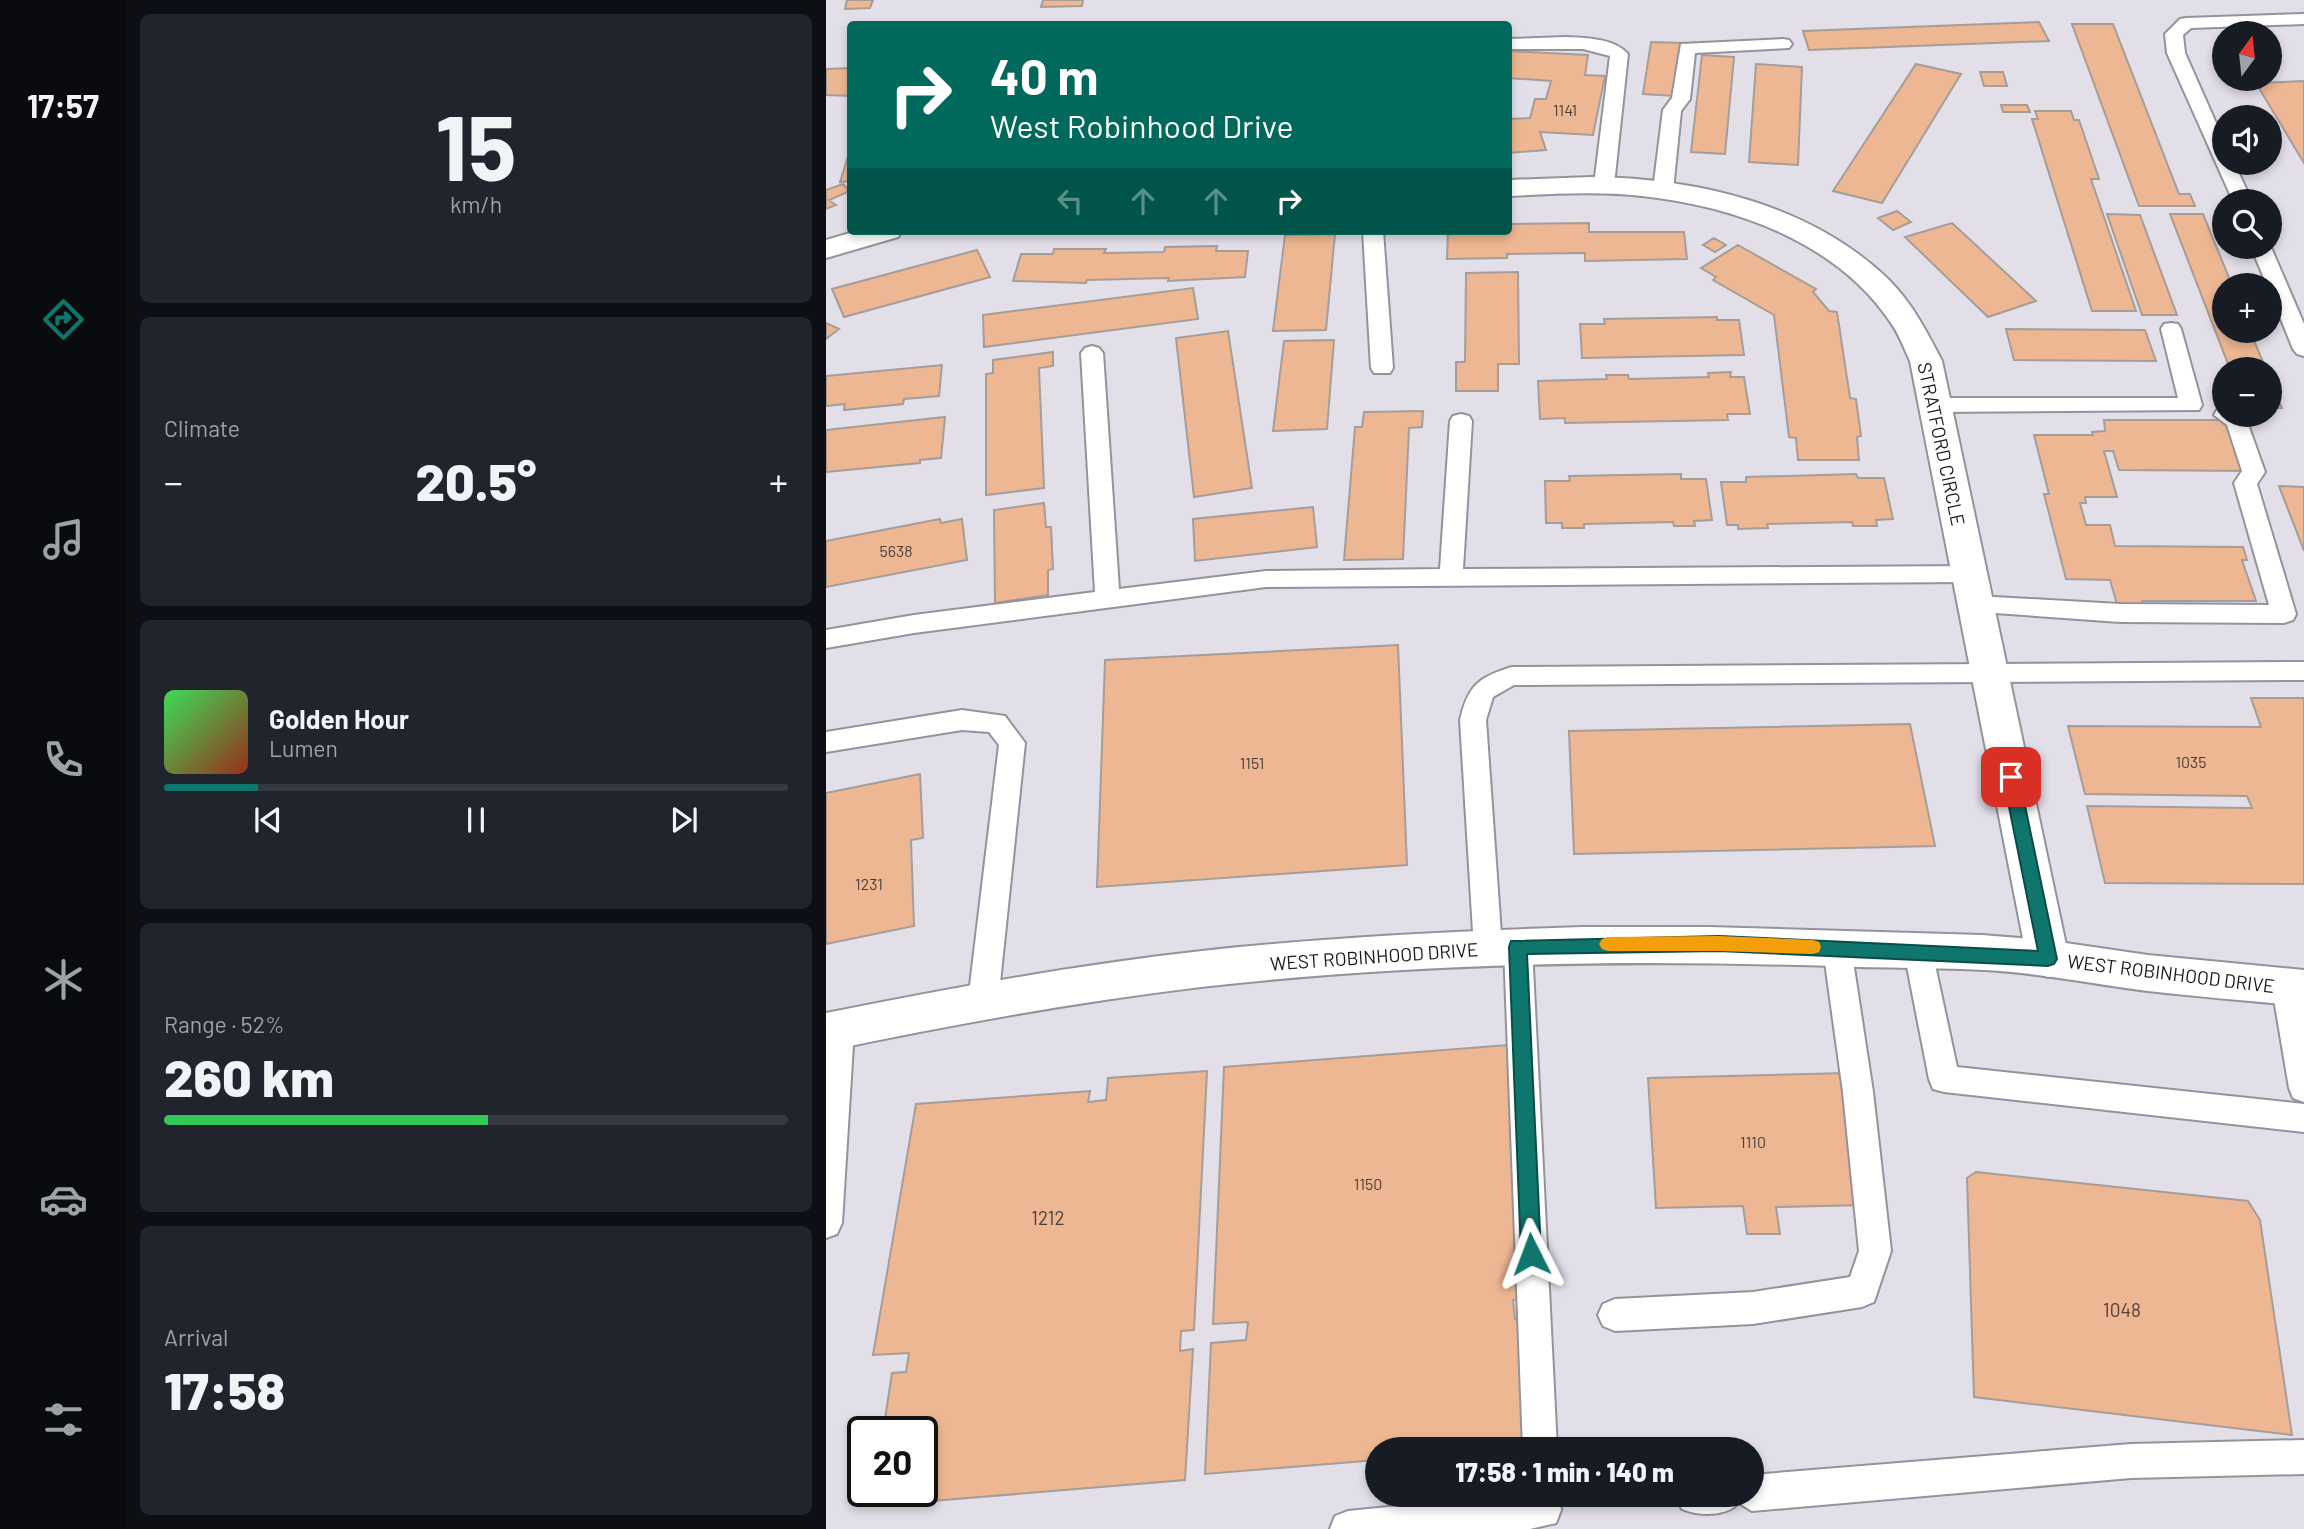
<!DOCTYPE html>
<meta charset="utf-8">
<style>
:root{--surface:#171b24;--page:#20242c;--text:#f1f3f6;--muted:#9ea1a6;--line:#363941;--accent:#0f766e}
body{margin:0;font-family:Barlow,sans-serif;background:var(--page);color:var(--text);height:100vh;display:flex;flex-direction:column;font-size:26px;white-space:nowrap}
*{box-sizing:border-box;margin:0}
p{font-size:23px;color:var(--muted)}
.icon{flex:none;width:38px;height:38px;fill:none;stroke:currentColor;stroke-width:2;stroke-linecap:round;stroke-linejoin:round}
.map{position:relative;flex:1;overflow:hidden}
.drawer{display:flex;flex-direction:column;gap:14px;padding:14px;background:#0d0f14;width:700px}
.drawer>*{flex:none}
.banner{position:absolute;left:21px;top:21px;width:665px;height:214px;border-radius:7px;box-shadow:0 4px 10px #0003;background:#00695c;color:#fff;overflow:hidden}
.needle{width:46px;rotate:15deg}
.buttons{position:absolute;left:1386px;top:21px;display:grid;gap:14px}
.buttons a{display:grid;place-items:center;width:70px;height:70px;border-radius:50%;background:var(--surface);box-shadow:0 4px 10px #0003;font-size:35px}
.speed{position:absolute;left:21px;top:1416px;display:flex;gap:14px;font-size:35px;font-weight:700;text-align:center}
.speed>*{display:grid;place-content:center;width:91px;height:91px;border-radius:50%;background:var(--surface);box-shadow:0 4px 10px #0003;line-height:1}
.speed .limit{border:4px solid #111;border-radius:10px;background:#fff;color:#111}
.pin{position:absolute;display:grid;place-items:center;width:60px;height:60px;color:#fff;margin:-30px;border-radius:14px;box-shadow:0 4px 10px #0006}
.me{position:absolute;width:77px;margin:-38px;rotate:357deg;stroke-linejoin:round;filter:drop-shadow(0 0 5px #0008)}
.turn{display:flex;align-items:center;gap:24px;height:147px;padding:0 28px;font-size:32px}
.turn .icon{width:91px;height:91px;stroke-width:2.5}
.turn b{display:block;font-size:49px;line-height:60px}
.lanes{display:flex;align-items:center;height:66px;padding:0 28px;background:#0003;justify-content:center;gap:35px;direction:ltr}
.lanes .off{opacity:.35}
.big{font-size:52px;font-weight:800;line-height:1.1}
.drawer .widget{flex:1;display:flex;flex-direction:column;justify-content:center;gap:10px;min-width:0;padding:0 24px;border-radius:10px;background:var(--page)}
.drawer .dial{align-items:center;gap:0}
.dial b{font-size:91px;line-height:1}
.song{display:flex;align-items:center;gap:21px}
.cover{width:84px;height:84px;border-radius:10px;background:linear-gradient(135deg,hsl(130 70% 55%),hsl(10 70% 35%))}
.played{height:7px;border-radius:4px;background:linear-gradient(90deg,var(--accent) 15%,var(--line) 15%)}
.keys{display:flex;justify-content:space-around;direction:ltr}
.heat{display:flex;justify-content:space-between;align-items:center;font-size:38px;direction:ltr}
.charge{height:10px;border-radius:5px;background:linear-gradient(90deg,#34c759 52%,var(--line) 0)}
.trip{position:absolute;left:539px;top:1437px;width:399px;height:70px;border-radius:35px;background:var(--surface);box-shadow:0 4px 10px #0003;font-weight:800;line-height:70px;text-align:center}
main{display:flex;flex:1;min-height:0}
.tab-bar{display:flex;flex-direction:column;width:126px;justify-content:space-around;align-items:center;background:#090b0e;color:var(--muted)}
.tab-bar .icon{width:49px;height:49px}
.tab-bar .active{color:var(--accent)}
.tab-bar b{font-size:32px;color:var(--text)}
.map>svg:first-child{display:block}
.building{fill:#eeb793;stroke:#a69d98;stroke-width:2}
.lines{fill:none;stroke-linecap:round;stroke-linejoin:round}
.service-casing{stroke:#95929b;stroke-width:4}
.minor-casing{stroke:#95929b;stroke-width:4}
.secondary-casing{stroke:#95929b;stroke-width:4}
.service{fill:#fff;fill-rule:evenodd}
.minor{fill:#fff;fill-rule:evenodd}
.secondary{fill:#fff;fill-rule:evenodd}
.route{fill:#0f766e;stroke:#0a4d48;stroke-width:2}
.slow{fill:#f59e0b}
.labels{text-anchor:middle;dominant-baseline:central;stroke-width:6;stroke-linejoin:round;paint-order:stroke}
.number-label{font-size:16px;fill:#4e4039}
.street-label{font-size:19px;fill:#19181b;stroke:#fff}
.near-number-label{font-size:19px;fill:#4e4039}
</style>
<main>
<nav class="tab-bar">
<b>17:57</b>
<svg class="icon active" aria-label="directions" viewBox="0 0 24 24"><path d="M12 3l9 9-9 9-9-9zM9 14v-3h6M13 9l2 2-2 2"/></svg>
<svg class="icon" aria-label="music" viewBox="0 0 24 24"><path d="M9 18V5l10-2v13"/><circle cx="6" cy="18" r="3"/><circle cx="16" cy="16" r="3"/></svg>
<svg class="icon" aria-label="phone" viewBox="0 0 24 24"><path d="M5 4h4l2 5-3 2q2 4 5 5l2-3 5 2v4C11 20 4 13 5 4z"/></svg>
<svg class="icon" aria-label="climate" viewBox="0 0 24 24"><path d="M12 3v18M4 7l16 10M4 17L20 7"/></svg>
<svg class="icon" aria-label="car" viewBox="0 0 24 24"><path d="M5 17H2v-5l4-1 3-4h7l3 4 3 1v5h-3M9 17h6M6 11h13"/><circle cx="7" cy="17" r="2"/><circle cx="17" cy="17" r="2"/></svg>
<svg class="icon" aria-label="filters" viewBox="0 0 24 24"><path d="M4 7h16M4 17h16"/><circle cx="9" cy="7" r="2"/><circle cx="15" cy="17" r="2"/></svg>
</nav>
<section class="drawer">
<div class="widget dial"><b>15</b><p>km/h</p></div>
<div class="widget"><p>Climate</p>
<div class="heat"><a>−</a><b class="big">20.5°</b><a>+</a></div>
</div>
<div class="widget">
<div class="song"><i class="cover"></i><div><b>Golden Hour</b><p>Lumen</p></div></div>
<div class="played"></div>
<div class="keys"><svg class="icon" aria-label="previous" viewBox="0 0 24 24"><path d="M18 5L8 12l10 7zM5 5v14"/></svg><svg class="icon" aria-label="pause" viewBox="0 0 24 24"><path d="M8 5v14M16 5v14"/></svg><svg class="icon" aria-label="next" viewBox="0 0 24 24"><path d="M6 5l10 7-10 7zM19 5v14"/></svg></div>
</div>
<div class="widget"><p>Range · 52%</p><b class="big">260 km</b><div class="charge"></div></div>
<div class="widget"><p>Arrival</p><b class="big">17:58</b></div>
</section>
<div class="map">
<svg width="1478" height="1529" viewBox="0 0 1478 1529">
<rect width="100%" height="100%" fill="#e3dfe9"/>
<!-- building -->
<path class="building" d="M 21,0 L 47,0 L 44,8 L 19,9 Z
M 217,0 L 257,0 L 256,6 L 215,7 Z
M 1213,22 L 1223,41 L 983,50 L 977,31 Z
M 1246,24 L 1287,24 L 1353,194 L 1364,194 L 1369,206 L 1313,206 Z
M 825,42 L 857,43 L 850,96 L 817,94 Z
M 682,51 L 762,55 L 759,75 L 779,76 L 767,135 L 714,132 L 720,150 L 682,153 L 682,119 L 704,118 L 709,99 L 720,99 L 725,81 L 682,78 Z
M 876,55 L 908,57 L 899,154 L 865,152 Z
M 930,64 L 976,67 L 972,165 L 923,162 Z
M 1090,64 L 1135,74 L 1056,203 L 1007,191 Z
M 24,68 L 24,96 L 0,95 L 0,69 Z
M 1154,72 L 1177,72 L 1181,86 L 1158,86 Z
M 1478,81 L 1478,163 L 1430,83 Z
M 1175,105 L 1201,105 L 1204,112 L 1177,112 Z
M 1209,111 L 1245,111 L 1248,120 L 1253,120 L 1273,179 L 1265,179 L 1310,311 L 1266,311 L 1206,119 L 1212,119 Z
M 24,150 L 24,181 L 14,182 Z
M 17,184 L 24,191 L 3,200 L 10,205 L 0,209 L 0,190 Z
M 1071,211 L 1085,222 L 1067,230 L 1052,218 Z
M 1281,214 L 1314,215 L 1351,315 L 1316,315 Z
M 1344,214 L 1377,214 L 1406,285 L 1398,285 L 1398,331 L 1424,331 L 1440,369 L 1404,369 Z
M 763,223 L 763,232 L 858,232 L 861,259 L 759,261 L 759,253 L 681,254 L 681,258 L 621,259 L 622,231 L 682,231 L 682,224 Z
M 1126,223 L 1210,301 L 1162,317 L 1079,237 Z
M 509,234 L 500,330 L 447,331 L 459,235 Z
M 888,238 L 900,245 L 889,252 L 877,245 Z
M 912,245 L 990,289 L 987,292 L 1003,311 L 1011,312 L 1024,398 L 1030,399 L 1035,436 L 1031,437 L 1033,460 L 972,460 L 970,438 L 963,437 L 948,315 L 887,280 L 890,277 L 875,268 Z
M 391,246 L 390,251 L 422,251 L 419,277 L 342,281 L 343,278 L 261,280 L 260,283 L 187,281 L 195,254 L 227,254 L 228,249 L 280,249 L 278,253 L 338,252 L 339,247 Z
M 151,250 L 164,277 L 18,317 L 6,289 Z
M 692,272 L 693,364 L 672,364 L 672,391 L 630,391 L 630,362 L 639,362 L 640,273 Z
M 367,288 L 372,319 L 158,347 L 157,315 Z
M 891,317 L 891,320 L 913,320 L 918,355 L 756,358 L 754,324 L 779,324 L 778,319 Z
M 0,323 L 13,329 L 0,339 Z
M 1180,329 L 1319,330 L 1330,361 L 1188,360 Z
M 402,331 L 426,488 L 368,497 L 350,338 Z
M 508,340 L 501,429 L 447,431 L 458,341 Z
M 227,352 L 227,366 L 213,368 L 218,488 L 160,495 L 160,374 L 167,373 L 167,360 Z
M 116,365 L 113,396 L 78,399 L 77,404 L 18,410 L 19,404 L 0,406 L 0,376 Z
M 905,372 L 904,377 L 918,377 L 924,414 L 901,414 L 902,420 L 739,423 L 739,418 L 714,419 L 712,381 L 781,379 L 780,375 L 802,375 L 803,379 L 883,377 L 882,373 Z
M 1444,379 L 1456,408 L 1444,408 Z
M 597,411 L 596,427 L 583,428 L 577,559 L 518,560 L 529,427 L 536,427 L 538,412 Z
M 119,417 L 115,458 L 94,460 L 94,463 L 0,472 L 0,430 Z
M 1278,420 L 1407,420 L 1425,471 L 1293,470 L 1287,451 L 1278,451 L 1291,497 L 1259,497 L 1260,503 L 1254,503 L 1260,525 L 1284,525 L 1289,546 L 1417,547 L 1421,560 L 1416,560 L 1430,601 L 1316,601 L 1316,604 L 1291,604 L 1284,580 L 1240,579 L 1218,494 L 1223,494 L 1208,435 L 1267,435 L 1266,432 L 1279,431 Z
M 855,474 L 855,479 L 880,479 L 886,520 L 868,521 L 869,526 L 848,526 L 847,522 L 758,524 L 758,528 L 736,528 L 736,523 L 720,523 L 719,481 L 744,481 L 743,476 Z
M 1030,474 L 1032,478 L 1058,478 L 1067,519 L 1050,520 L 1051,526 L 1027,526 L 1026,522 L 941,524 L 942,528 L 912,529 L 912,525 L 901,525 L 895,482 L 920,482 L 920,477 Z
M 1453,486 L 1478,487 L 1478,551 Z
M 218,503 L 220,527 L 225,527 L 227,569 L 222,570 L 222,595 L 169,603 L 168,510 Z
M 487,507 L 491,547 L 369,561 L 367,519 Z
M 114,519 L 115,523 L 136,519 L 141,560 L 0,587 L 0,541 Z
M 572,645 L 581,865 L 271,887 L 279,660 Z
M 1425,698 L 1478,698 L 1478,884 L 1279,883 L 1261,806 L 1426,808 L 1421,796 L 1259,794 L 1242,726 L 1435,727 Z
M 1084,724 L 1109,846 L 748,854 L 743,731 Z
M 94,774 L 97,838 L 85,840 L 88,926 L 0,944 L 0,793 Z
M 682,1045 L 700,1298 L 687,1300 L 689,1319 L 701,1318 L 711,1446 L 676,1449 L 551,1449 L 551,1460 L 379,1474 L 385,1343 L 420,1340 L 422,1322 L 387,1324 L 398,1067 Z
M 381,1071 L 368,1330 L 355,1331 L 354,1351 L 367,1349 L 359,1480 L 46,1506 L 48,1491 L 96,1491 L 96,1432 L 57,1432 L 66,1373 L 80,1372 L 83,1353 L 47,1355 L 90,1104 L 264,1091 L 262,1102 L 280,1100 L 282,1078 Z
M 1018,1073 L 1038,1205 L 950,1207 L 954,1234 L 921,1234 L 917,1206 L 830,1208 L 822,1078 Z
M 1150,1172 L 1422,1201 L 1434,1220 L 1466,1435 L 1148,1397 L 1141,1178 Z"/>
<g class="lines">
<defs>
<path id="service" d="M 1478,14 L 1478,24 L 1365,28 L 1357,35 L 1359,53 L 1398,141 L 1398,163 L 1408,163 L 1426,201 L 1407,201 L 1341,53 L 1339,34 L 1354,19 L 1360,18 Z
M 740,37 C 760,38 788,38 802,54 L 788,185 L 785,189 L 778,191 L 768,185 L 784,56 L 757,49 L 682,49 L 682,39 Z
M 957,39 L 963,40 L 966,44 L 963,48 L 869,53 L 864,99 L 855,111 L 847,190 L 844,194 L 830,194 L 827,190 L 837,110 L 846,98 L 855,44 Z
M 537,231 L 557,231 L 567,368 L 564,373 L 548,373 L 545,368 Z
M 1444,245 L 1478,324 L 1478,356 L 1471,354 L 1467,349 L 1444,292 L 1444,285 L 1441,285 L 1425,247 Z
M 1345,323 L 1352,324 L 1355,329 L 1376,405 L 1373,410 L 1109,412 L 1101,410 L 1098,405 L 1101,400 L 1109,398 L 1352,398 L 1335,329 L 1338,324 Z
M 266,346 L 273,348 L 277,353 L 293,589 L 440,571 L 614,569 L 624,421 L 627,416 L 635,414 L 643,416 L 646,421 L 637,569 L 1144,566 L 1152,568 L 1156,574 L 1152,580 L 1144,582 L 440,587 L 88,633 L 0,648 L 0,630 L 88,615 L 269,592 L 255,353 L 259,348 Z
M 1398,408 L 1398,415 L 1419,416 L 1439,472 L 1431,484 L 1470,614 L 1467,620 L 1458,623 L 1294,622 L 1141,611 L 1138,605 L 1141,599 L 1150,596 L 1294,604 L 1443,605 L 1408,483 L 1416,471 L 1401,425 L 1388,415 L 1391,410 Z
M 1478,662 L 1478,680 L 688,685 L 667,697 L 660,720 L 676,948 L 672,957 L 662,960 L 652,957 L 648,948 L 634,720 C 642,685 653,677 686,667 Z
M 136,710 L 179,716 L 199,743 L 172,1002 L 167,1011 L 157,1015 L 147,1011 L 142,1002 L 173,745 L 163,732 L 136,730 L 0,752 L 0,732 Z
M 692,935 L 702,938 L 706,947 L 731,1449 L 697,1449 L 678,947 L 682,938 Z
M 1011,936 L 1021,939 L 1025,948 L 1047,1092 L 1065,1251 L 1048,1302 L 1036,1307 L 927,1324 L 789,1331 L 777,1326 L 772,1315 L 777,1304 L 789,1299 L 927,1292 L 1024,1277 L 1033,1251 L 1017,1092 L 997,948 L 1001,939 Z
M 1092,939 L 1102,942 L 1106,951 L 1131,1067 L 1478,1104 L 1478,1132 L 1118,1092 L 1107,1089 L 1103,1079 L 1078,951 L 1082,942 Z
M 1460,975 L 1470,978 L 1478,1006 L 1478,1102 L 1467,1098 L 1463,1088 L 1446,987 L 1450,978 Z
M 13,1016 L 23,1020 L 28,1029 L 16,1223 L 11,1234 L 0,1238 L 0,1025 L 3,1020 Z
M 1478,1440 L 1478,1474 L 1305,1478 L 926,1511 L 913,1503 C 900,1517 872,1516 856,1509 L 850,1497 L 851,1494 L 926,1494 L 926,1475 L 1305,1444 Z
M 694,1494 L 734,1494 L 735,1510 L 730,1523 L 704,1529 L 504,1529 L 509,1516 L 522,1511 Z"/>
<path id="minor" d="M 765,177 C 871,178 986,205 1063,280 C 1086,303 1101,332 1116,361 L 1243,959 L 1237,972 L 1222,977 L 1207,972 L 1201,959 L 1084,361 C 1078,348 1073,334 1065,323 C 1011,242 909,206 816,196 C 772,191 727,194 682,196 L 682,180 Z
M 31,231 L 76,231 L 72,237 L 0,258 L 0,240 Z"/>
<path id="secondary" d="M 756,927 L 883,927 L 1156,935 L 1219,940 L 1322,955 L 1478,970 L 1478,1006 C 1426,1001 1374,997 1322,991 C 1267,984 1214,973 1159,970 C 1117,968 1074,968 1032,967 C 813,959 594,962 375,987 C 249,1002 124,1025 0,1051 L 0,1013 C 125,988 249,965 376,951 C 502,937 629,931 756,927 Z"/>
</defs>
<!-- service casing -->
<use href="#service" class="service-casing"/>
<!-- minor casing -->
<use href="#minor" class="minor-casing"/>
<!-- secondary casing -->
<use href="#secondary" class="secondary-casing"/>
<!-- service -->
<use href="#service" class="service"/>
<!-- minor -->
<use href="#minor" class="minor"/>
<!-- secondary -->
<use href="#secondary" class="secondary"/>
</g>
<!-- route -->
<path class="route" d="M 1185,771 L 1193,777 L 1231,959 L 1228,964 L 1222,966 L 893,951 L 701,954 L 715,1254 L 712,1260 L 705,1263 L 698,1260 L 695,1254 L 683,947 L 685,941 L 893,936 L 1212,951 L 1177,777 Z"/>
<!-- slow -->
<path class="slow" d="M 893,936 L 987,940 L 993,942 L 995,947 L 993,952 L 987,954 L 893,951 L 782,951 L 776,949 L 773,944 L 776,939 L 782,937 Z"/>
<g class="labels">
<!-- number labels -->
<g class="number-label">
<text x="739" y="109">1141</text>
<text x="70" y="550">5638</text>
<text x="1365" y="761">1035</text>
<text x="426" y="762">1151</text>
<text x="43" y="883">1231</text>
<text x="927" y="1141">1110</text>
<text x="542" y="1183">1150</text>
</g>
<!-- street labels -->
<g class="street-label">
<text transform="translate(1116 444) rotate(78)">STRATFORD CIRCLE</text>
<text transform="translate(548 956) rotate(-4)">WEST ROBINHOOD DRIVE</text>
<text transform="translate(1345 973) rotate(7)">WEST ROBINHOOD DRIVE</text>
</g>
<!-- near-number labels -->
<g class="near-number-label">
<text x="222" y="1217">1212</text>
<text x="1296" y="1309">1048</text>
</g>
</g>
</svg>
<div class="buttons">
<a><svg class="needle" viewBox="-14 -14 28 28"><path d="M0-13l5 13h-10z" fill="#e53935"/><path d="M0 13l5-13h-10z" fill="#9ea1a6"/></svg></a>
<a><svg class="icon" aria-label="sound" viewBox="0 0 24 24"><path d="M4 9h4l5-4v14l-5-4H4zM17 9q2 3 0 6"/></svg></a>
<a><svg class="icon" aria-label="search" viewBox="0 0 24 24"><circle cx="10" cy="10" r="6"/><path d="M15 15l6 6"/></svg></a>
<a>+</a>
<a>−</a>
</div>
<div class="speed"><div class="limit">20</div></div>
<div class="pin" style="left:1185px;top:777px;background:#d93025"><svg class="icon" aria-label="arrive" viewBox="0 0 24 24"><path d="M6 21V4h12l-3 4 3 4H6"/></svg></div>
<svg class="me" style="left:705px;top:1254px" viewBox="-20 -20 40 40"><path d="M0-17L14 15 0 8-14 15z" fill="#0f766e" stroke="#fff" stroke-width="4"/></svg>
<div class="trip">17:58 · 1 min · 140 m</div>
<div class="banner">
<div class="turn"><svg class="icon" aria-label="right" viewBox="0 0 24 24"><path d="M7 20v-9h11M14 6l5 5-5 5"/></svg><div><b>40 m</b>West Robinhood Drive</div></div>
<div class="lanes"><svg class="icon off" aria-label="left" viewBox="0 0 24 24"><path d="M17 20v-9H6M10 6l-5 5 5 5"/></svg><svg class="icon off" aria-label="ahead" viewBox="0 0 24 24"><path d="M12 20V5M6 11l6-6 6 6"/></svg><svg class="icon off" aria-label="ahead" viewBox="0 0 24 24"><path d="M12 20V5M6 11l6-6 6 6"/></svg><svg class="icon" aria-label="right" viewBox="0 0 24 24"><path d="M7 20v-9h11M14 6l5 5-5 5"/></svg></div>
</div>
</div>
</main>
